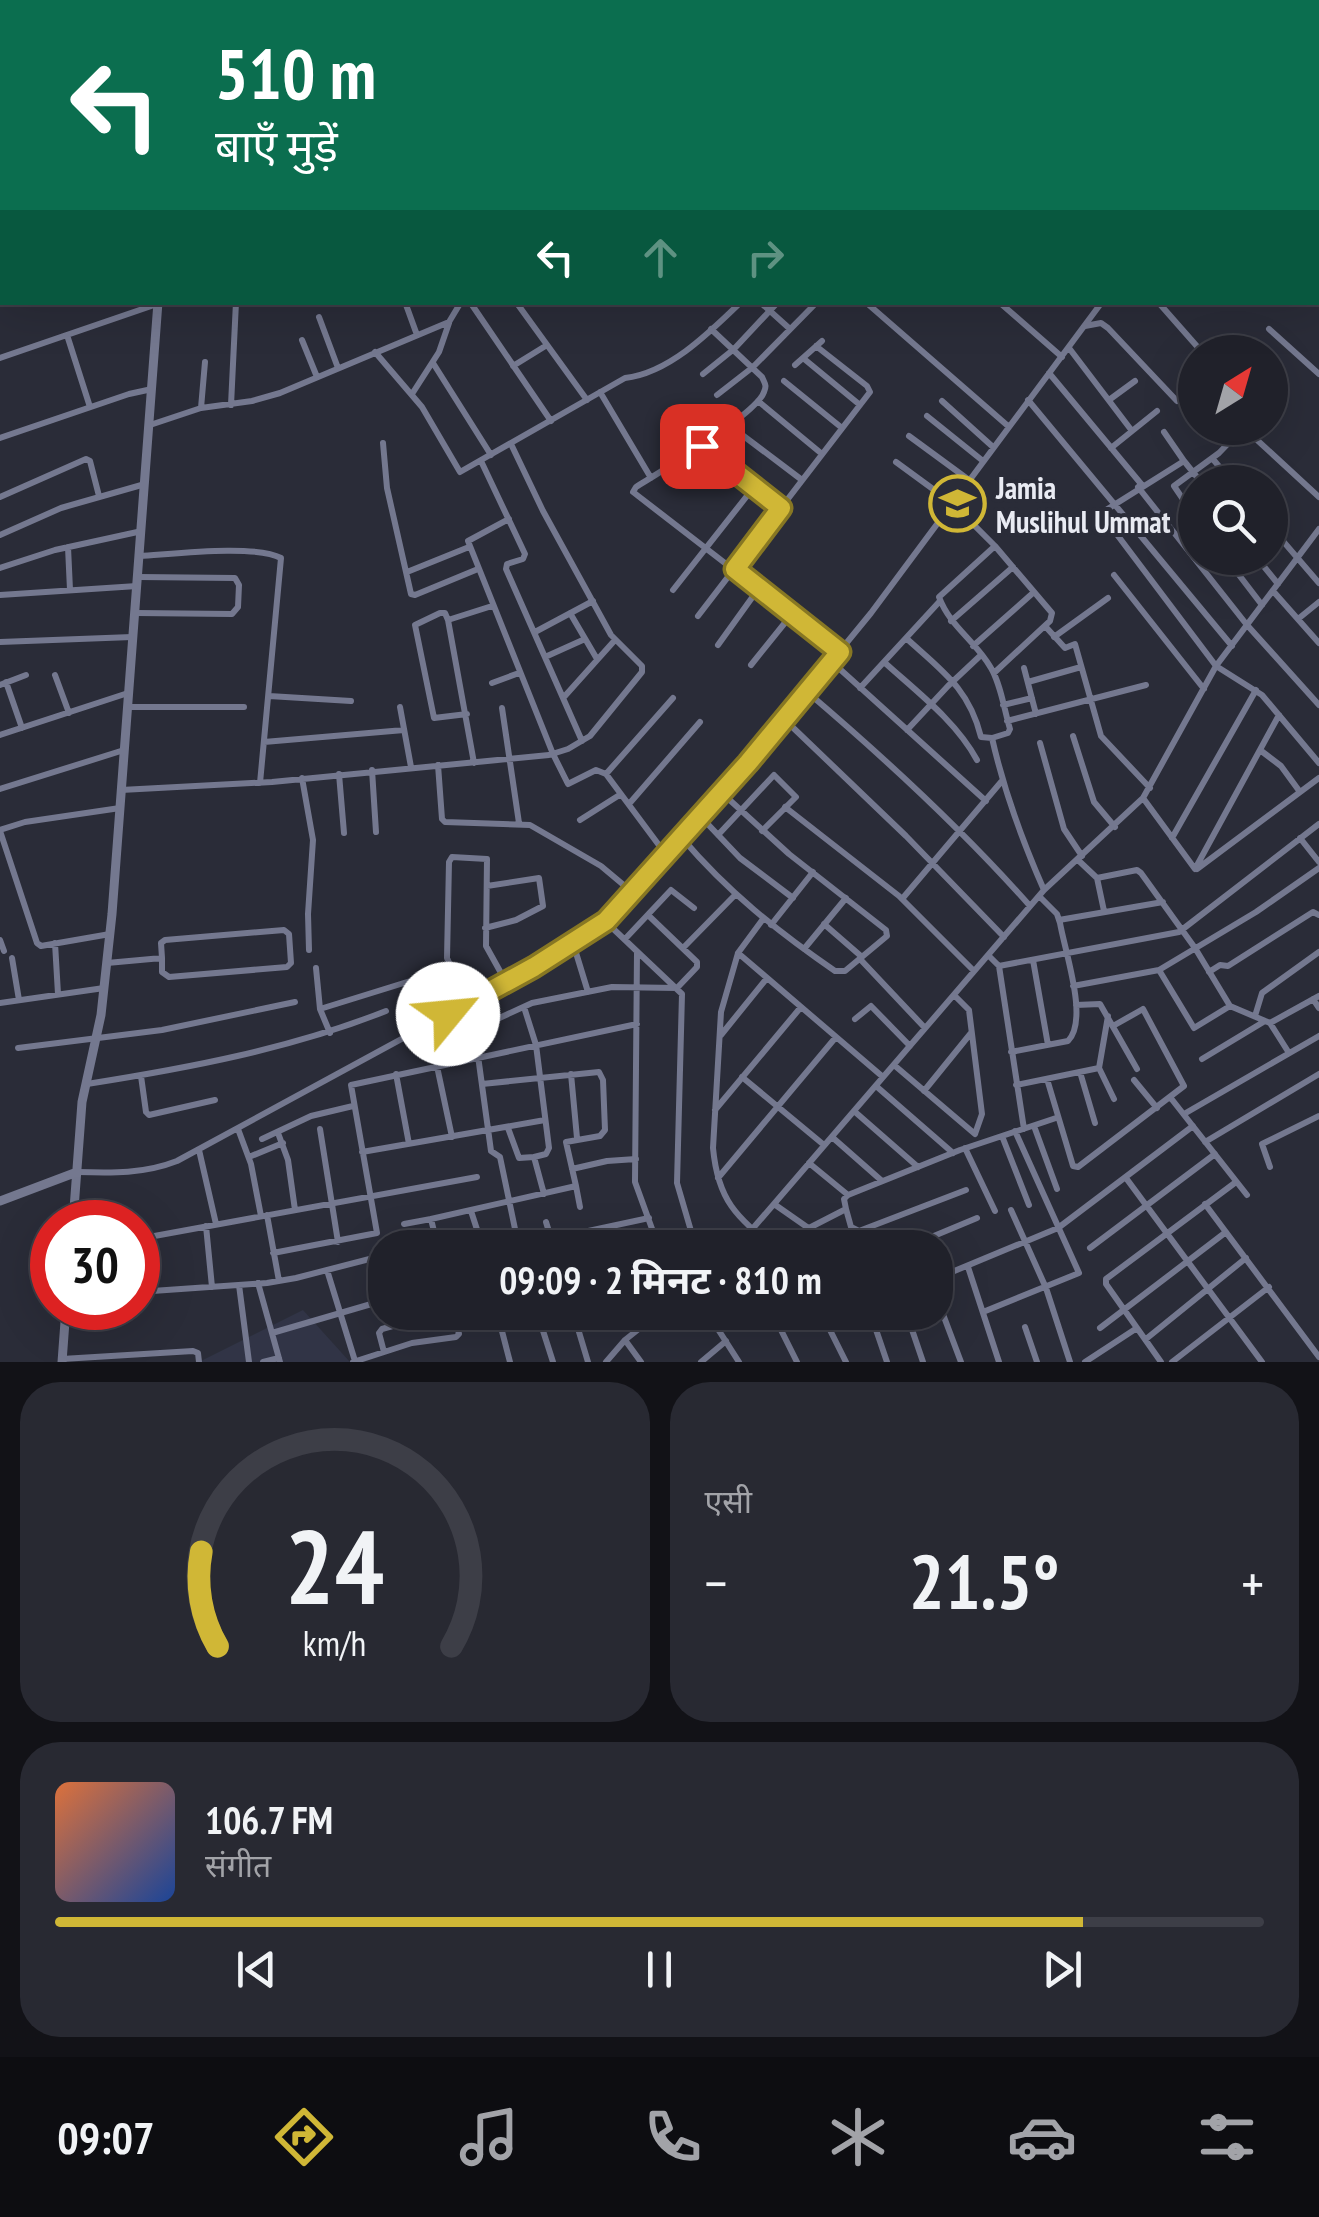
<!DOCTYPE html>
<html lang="hi">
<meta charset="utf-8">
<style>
:root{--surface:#20212a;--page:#282932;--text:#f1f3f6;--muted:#a2a3a8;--line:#3d3e47;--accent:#d0b736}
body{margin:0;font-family:"PT Sans Narrow","Noto Sans Devanagari",sans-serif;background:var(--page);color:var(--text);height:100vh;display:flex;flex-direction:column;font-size:38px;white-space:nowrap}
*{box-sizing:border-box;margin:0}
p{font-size:32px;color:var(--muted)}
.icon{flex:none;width:55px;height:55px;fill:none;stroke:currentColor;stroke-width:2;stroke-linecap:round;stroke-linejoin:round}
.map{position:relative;height:1362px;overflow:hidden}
.side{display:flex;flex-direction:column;gap:20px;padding:20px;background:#121217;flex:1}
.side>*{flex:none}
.hud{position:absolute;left:0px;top:0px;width:1320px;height:305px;box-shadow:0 10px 40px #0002,0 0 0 2px var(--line);background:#0b6e4f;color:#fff;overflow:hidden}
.needle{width:65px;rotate:37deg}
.controls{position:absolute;left:1178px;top:335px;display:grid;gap:20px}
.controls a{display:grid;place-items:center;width:110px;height:110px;border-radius:50%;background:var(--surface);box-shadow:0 10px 40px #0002,0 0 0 2px var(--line);font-size:50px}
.speed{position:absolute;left:30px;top:1200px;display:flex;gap:20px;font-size:50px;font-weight:700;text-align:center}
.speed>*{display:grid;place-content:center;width:130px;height:130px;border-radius:50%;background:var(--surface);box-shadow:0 10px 40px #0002,0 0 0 2px var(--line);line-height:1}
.speed .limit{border:15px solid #d22;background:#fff;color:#111}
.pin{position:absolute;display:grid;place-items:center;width:85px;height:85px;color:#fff;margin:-42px;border-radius:20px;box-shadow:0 5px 15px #0006}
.me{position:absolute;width:110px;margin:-55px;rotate:62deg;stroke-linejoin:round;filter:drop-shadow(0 0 8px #0008)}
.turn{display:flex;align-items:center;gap:35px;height:210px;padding:0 50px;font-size:45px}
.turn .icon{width:130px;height:130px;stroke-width:2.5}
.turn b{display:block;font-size:70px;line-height:85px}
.lanes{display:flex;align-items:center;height:95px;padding:0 50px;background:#0003;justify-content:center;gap:50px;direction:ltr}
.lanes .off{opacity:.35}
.big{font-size:75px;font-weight:700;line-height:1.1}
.side .widget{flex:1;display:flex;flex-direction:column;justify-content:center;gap:15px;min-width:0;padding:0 35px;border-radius:40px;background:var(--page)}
.side .dial{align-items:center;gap:0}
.dial svg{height:260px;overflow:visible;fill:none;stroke:var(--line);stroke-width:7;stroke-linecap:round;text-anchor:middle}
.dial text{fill:var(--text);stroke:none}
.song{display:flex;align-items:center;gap:30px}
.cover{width:120px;height:120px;border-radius:15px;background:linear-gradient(135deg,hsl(20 70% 55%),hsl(220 70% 35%))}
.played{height:10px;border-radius:5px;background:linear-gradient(90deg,var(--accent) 85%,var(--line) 85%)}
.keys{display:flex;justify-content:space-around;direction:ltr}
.heat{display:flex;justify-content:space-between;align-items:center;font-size:55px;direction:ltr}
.side .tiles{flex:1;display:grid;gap:20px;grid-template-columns:1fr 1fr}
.widget:last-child{grid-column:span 2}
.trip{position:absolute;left:368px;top:1230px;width:585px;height:100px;border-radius:40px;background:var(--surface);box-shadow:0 10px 40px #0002,0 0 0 2px var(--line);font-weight:700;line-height:100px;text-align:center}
.menu{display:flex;height:160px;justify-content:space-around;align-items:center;background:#0d0d11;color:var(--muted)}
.menu .icon{width:70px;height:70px}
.menu .current{color:var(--accent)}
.menu b{font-size:45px;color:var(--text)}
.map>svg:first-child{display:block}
.built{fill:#313446}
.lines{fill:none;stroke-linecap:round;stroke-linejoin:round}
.minor{stroke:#74788f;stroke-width:6}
.tertiary{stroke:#74788f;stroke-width:9}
.route-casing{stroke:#877723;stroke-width:25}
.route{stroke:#d0b736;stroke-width:18}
.labels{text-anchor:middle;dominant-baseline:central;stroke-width:8;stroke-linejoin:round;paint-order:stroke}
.poi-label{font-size:30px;font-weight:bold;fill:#e9ebf3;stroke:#2a2c38;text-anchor:start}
</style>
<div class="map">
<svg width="1319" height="1362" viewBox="0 0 1319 1362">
<rect width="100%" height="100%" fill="#2a2c38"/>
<!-- built -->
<path class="built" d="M 303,1310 L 350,1362 L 199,1362 Z"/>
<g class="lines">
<!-- minor -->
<path class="minor" d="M 549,0 L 551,2
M 684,0 L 686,2
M 717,0 L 719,2
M 751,0 L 753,2
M 806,0 L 808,2
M 910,0 L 912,2
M 25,2 L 27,0
M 210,2 L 223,0
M 521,2 L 528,0
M 667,2 L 668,0
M 864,2 L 868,0
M 1318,13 L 1319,11
M 0,34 L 2,31
M 1318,73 L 1319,75
M 0,291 L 2,290
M 405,302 L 417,335
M 470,302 L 551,421
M 516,302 L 587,400
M 760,302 L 790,329
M 999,302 L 1062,357
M 1158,302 L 1202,352
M 869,305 L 1008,426
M 319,317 L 338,368
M 1085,326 L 1101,323 L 1108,328 L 1177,401
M 711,329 L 762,377 C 765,384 767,385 764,392 C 757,414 660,472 636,487 L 633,492 L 840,652
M 1269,329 L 1319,374
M 67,335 L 90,407
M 302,340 L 317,377
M 1069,348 L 1132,431
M 375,352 L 422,407 L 460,472 L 625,378 C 669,373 709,333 741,302
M 0,358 L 160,303
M 803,358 L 860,405
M 433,363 L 491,455
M 795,365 L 822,341
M 513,366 L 547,345
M 1049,373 L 1142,485
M 703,374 L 734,349 L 778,302
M 784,381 L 842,428
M 600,392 L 651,478
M 412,394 L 439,352 L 449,323
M 717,395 L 753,367 L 817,302
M 1028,400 L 1232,646
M 1109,400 L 1135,381
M 758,401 L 822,454
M 942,401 L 993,447
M 231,405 L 236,302
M 201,408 L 205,362
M 927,416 L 983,461
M 150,425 L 201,408 L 252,401 L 280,393 L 449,322 L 461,302
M 729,425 L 802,480
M 1244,428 L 1319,497
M 1164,432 L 1184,461
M 909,436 L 969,480
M 0,438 L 129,394 L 152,389
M 383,443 L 387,488 L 411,594 L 415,595 L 478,569
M 702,446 L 781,508
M 1111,448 L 1157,411
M 1212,458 L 1232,482
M 481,461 L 525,554 L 523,559 L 507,564 L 506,569 L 582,741
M 896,462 L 952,503 L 995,546 L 1052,613 L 1050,621 L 994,673
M 1201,482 L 1184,461 L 1106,510 L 1103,516 L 1216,666 L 1262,695 L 1319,763
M 1138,487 L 1247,625 L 1319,705
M 0,497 L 86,459 L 90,461 L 99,496
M 1195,517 L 1174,486 L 1219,453 L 1243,428
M 509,519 L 468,541 L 553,754 L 568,784 L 596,770 L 606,774 L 667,856
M 1270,526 L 1319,583
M 0,535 L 61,508 L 145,484
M 995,546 L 939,597 C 950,627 976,641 991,668 C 1001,685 1004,709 1010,729 L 1008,733 L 992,738 C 1004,791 1022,840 1044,890
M 68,547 L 70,590
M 140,556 C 173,554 255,544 281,558 L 260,783
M 1226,558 L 1262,605
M 1257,558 L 1278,584
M 0,568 L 55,550 L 142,531
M 407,572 L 469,547
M 1114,575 L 1204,689
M 673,590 L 754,487
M 1273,591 L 1319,643
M 0,595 L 137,586
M 136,613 L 232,614 L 238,607 L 239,585 L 235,578 L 139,577
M 570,613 L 597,659
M 698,616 L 870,392 L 867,386 L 816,346
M 1298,619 L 1319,602
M 448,620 L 474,763
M 951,621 L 1013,567
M 1045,626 L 1065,648 L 1075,644 L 1101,736 L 1150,788
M 535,632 L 593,601
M 1054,637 L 1108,598
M 906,638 C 941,670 969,688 981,737 L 992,738
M 0,642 L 132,637
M 718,645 L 759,588
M 973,646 L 1034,592
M 545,657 L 585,639
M 832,662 L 986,801
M 884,662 C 916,691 956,721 977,760
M 751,665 L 792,614
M 1024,668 L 1036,714
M 55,675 L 69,713
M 6,682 L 22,728
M 1028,682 L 1081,667
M 492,683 L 519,673
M 0,685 L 26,675
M 860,688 L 940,601
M 806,691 C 886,759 961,828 1030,906
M 269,696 L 351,701
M 564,697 L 615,640
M 1003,705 L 1032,698
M 128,707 L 244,707
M 400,707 L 411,767
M 502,708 L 519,823
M 467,714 L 434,718 L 415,625 L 440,613 L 445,613 L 448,620 L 492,606
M 784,719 L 906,836 L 1004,937
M 1007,721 L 1146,685
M 907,730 L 948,686 L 981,655
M 0,735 L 128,693
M 1073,736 L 1094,802 L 1115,827
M 264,742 L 404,730
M 1040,743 L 1064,829 L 1082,856
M 1260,750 L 1281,766 L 1300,792
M 438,765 L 442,819 L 445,822 L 530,825 L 601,866 L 632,892
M 372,770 L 376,832
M 339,774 L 344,833
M 606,774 L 673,698
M 302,778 L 313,840 L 308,914 L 309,950
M 0,789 L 124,750
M 121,790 L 272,782 L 549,755 L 568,749 L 590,736 L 642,672 L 642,666 L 611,635 L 543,511 L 511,444
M 1143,798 L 1195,869 L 1279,715
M 629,804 L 700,722
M 785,807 L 899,896 L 974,971
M 701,817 L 740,858 L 793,898
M 580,820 L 621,794
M 0,830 L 25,822 L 120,808
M 0,831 L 37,943 L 41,946 L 110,934
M 718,835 L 774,775 L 796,797 L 762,831
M 682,838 C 727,891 778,932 835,971 L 845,971 L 887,936 L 886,930 L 789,854 L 722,793
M 1172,838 L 1256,690
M 1300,838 L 1319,862
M 1078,860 L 1097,878 L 1104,911
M 1197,869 L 1319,778
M 1097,878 L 1137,870 L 1141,873 L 1195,948 L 1230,1006 L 1270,1023 L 1289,1053
M 902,899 L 1001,782
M 763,919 L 738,953 L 721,1012 L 713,1148 C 718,1201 736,1216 775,1248
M 1059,920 L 1163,902
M 605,921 L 682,994 L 677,1183 L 696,1248
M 824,924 L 862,957
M 771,925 L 813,872
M 485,928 L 516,920 L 543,906 L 539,878 L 487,886
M 625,939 L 671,890 L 694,908
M 0,940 L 4,951
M 55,943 L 58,994
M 573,943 L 588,992
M 683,948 L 735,895
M 804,949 L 846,898
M 637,952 L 635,1182 L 659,1248
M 738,953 L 883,1077
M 988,955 L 999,966 L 1024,1129
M 12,958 L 19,1000
M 860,959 L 925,1028
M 1033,960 L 1048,1045
M 107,963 L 162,958 L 162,972 L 169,977 L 287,967 L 291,963 L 289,934 L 284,930 L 165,940 L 161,943 L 162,958
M 999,966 L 1179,932 L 1319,824
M 316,968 L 320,1009 L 330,1033
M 1159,970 L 1194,1028 L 1230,1006
M 1209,972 L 1220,965 L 1228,966 L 1313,912 L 1319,915
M 1073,986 L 1159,970 L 1256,912 L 1319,868
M 954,995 L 969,1010 L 982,1114 L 975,1134
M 1313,999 L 1319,1008
M 0,1003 L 104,988
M 467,1004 L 447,958 L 449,862 L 452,857 L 487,859 L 486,946 L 506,982
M 1076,1005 L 1100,1004 L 1137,1069
M 524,1007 L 536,1045 L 549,1148 L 546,1154 L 534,1157 L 544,1194
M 320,1009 L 449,969
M 1255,1016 L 1262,993 L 1319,952
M 855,1019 L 871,1006 L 910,1046
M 1270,1023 L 1319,996
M 428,1024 L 452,1137
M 430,1034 L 495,1020 L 532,1003 L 612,987 L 677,988 L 697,967 L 697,962 L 648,915
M 721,1035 L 767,978
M 18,1048 L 162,1030 L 295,1002
M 1011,1052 L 1068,1041 C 1089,1020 1065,952 1060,923 L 1057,914 L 1039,896
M 478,1056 L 491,1151 L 500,1157 L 519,1248
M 1202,1059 L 1265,1021
M 894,1065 L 975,1134
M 1099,1068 L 1114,1099
M 1080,1072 L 1095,1123
M 396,1074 L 409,1144
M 571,1074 L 577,1138
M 141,1076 L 146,1112 L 149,1115 L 215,1100
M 742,1077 L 824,1145
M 1047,1079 L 1073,1166 L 1078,1167 L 1184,1086 L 1143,1009 L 1113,1026
M 1134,1080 L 1157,1108
M 87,1084 C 188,1068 290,1049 386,1011
M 1016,1085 L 1099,1068 L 1108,1016
M 876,1086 L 953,1153
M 924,1091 L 971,1033
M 1170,1097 L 1247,1195
M 715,1110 L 801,1007
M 854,1111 L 918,1167
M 1184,1114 L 1319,1036
M 1034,1126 L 1057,1189
M 508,1128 L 519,1158 L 534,1157
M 238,1129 L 251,1164 L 261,1216
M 320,1129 L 338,1242
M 278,1133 L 288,1160 L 295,1210
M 1002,1136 L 1029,1205
M 832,1137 L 882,1181
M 262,1139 L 311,1116 L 353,1106
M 1205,1142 L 1319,1074
M 965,1148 L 995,1211
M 199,1150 L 216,1224
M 362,1152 L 545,1120
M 249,1157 L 283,1143
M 809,1163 L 848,1195
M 1270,1167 L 1262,1144 L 1319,1116
M 572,1169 L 607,1161 L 636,1159
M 77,1172 C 112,1173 144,1174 177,1161 L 534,967 L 605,921 L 748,763 L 871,613 L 1102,302
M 718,1178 L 836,1037
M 1126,1178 L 1262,1362
M 576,1186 L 580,1207
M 774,1204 L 837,1248
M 1205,1204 L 1319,1357
M 846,1209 L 851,1227 L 859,1231 L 966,1190
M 1011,1210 L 1046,1288 L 1070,1362
M 471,1211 L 483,1248
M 267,1215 L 279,1281
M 546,1222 L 554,1248
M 404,1224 L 431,1219
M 617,1225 L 622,1248
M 206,1226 L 212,1287
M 138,1239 L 477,1177
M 551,1239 L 649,1218
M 410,1248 L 436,1240
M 438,1248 L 431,1219 L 576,1186 L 566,1142 L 600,1136 L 605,1130 L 603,1080 L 599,1072 L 482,1084
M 736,1248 L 1044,890 L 1143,798 L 1216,666 L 1319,529
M 796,1248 L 809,1228 L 846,1209 L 844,1199 L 848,1195 L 960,1150 L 1056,1118
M 905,1248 L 977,1218
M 1090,1248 L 1215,1154
M 273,1253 L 377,1233 L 351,1085 L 637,1024
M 968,1267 L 999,1362
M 327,1270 L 355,1361
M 935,1279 L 1058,1228 L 1193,1126
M 258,1283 L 280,1362
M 239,1285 L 249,1362
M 138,1292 L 267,1283 L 296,1278 L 385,1255
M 935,1293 L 961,1362
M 497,1312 L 510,1362
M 537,1312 L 553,1362
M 573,1312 L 588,1362
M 636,1312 L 639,1328
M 707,1312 L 739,1362
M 772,1312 L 797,1362
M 821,1312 L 846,1362
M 870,1312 L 887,1362
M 906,1312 L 923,1362
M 983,1312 L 1079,1273 L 1015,1131
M 824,1317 L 838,1312
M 1025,1327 L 1037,1362
M 1100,1328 L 1226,1232
M 272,1333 L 385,1300
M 1146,1339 L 1246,1258
M 625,1340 L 641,1362
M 384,1352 L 379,1333 L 382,1329 L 428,1316
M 62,1359 L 193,1351 L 198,1353 L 199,1362
M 263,1362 L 279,1358
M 353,1362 L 412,1343 L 456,1337 L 459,1334 L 454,1312
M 606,1362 L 625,1340 L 660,1312
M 701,1362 L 726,1341
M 1085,1362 L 1137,1328
M 1161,1362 L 1106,1284 L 1106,1279 L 1236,1182
M 1172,1362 L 1269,1287"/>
<!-- tertiary -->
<path class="tertiary" d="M 122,0 L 122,2
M 0,1201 L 77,1172
M 73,1222 L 82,1102 L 101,1015 L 112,914 L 158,302
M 62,1362 L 66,1308"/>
</g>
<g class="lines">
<defs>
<path id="route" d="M 448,1014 L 534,967 L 606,921 L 748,763 L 840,652 L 735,569 L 781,508 L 702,446"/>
</defs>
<!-- route casing -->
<use href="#route" class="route-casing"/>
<!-- route -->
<use href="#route" class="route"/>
</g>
<!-- icons -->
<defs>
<symbol id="school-ring" viewBox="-11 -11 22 22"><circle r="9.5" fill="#2a2c38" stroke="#d0b736" stroke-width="1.5"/><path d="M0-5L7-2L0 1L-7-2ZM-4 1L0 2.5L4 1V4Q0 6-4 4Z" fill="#d0b736"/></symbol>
</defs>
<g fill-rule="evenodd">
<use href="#school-ring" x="926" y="472" width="63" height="63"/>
</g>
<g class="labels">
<!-- poi labels -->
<g class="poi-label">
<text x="996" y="487">Jamia<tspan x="996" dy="34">Muslihul Ummat</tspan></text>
</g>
</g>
</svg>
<div class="controls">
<a><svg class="needle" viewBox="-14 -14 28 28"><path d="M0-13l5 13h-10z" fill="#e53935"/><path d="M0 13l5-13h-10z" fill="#a2a3a8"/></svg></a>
<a><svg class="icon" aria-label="search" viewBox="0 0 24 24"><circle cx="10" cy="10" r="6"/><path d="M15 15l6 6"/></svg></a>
</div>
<div class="speed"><div class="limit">30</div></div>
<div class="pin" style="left:702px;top:446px;background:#d93025"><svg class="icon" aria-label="arrive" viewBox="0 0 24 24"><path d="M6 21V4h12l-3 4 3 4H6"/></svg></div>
<svg class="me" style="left:448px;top:1014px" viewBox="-20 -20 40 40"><circle r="19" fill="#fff"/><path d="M0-13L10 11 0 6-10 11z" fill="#d0b736"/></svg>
<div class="trip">09:09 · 2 मिनट · 810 m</div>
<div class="hud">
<div class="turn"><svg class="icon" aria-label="left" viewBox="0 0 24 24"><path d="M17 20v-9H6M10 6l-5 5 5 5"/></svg><div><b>510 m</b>बाएँ मुड़ें</div></div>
<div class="lanes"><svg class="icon" aria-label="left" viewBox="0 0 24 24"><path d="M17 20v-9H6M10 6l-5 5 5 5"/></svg><svg class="icon off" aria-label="ahead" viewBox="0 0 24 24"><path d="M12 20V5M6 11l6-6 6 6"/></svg><svg class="icon off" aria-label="right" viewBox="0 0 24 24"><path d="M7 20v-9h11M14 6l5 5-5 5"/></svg></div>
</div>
</div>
<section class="side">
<div class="tiles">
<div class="widget dial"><svg viewBox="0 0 100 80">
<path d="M14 69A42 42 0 1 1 86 69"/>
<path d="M14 69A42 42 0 0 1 9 40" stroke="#d0b736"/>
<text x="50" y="56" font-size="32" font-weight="700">24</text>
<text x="50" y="72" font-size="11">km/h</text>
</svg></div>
<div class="widget"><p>एसी</p>
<div class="heat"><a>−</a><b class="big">21.5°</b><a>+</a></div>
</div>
<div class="widget">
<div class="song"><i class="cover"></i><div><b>106.7 FM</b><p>संगीत</p></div></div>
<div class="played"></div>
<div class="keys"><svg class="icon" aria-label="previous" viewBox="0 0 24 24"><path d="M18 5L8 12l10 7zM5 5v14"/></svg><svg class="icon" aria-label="pause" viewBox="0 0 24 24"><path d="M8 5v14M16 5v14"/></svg><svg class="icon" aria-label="next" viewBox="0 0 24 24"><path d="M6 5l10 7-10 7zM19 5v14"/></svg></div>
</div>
</div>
</section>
<nav class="menu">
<b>09:07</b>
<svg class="icon current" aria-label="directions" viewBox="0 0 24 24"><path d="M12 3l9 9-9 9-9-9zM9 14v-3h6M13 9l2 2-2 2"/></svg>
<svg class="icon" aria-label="music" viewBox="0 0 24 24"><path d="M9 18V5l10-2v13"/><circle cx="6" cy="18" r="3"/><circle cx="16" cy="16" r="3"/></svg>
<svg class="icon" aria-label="phone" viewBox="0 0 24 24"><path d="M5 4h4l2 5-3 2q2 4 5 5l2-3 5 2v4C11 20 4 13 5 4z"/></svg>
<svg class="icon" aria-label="climate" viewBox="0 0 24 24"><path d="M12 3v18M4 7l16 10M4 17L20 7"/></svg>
<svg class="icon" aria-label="car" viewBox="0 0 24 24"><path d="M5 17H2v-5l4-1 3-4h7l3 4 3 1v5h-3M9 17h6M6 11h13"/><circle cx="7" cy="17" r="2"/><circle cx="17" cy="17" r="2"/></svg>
<svg class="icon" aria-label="filters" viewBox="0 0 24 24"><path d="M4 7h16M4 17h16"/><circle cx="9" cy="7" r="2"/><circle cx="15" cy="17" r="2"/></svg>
</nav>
